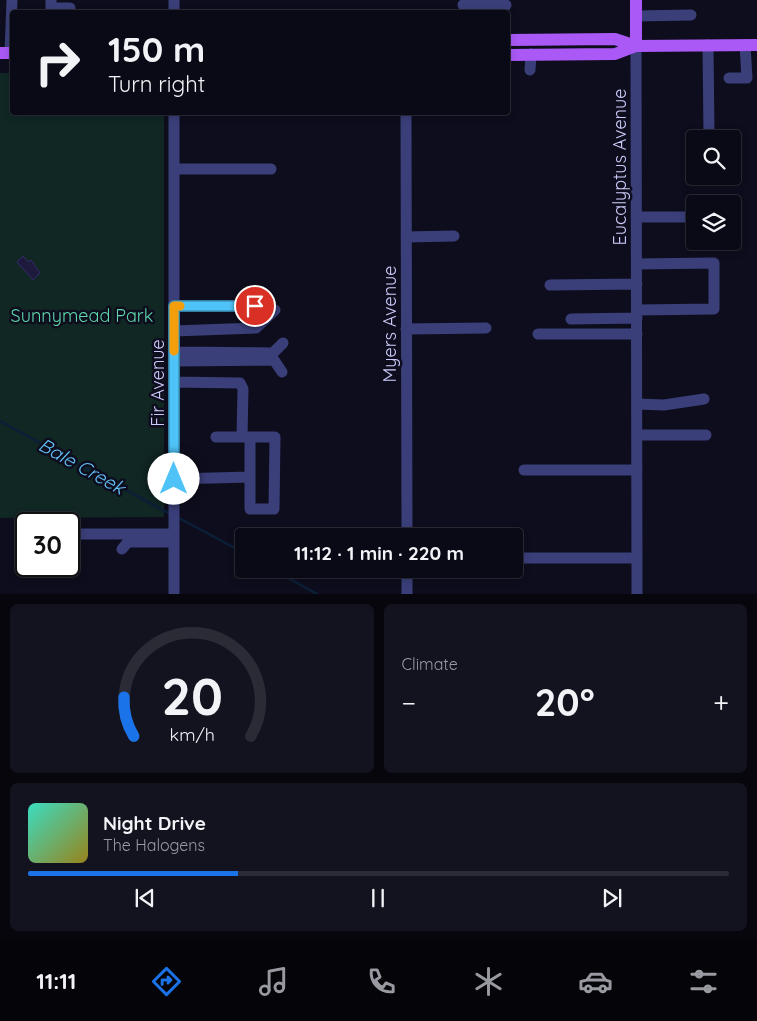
<!DOCTYPE html>
<meta charset="utf-8">
<style>
:root{--surface:#0a0a16;--page:#13131f;--text:#f1f3f6;--muted:#999aa1;--line:#2a2b35;--accent:#1a73e8}
body{margin:0;font-family:Quicksand,sans-serif;background:var(--page);color:var(--text);height:100vh;display:flex;flex-direction:column;font-size:19px;white-space:nowrap}
*{box-sizing:border-box;margin:0}
p{font-size:16px;color:var(--muted)}
.icon{flex:none;width:28px;height:28px;fill:none;stroke:currentColor;stroke-width:2;stroke-linecap:round;stroke-linejoin:round}
.map{position:relative;height:594px;overflow:hidden}
.drawer{display:flex;flex-direction:column;gap:10px;padding:10px;background:#06060c;flex:1}
.drawer>*{flex:none}
.hud{position:absolute;left:10px;top:10px;width:500px;height:105px;border-radius:5px;box-shadow:0 2px 8px #0003,0 0 0 1px var(--line);background:#0a0a16;color:var(--text);overflow:hidden}
.tools{position:absolute;left:686px;top:130px;display:grid;gap:10px}
.tools a{display:grid;place-items:center;width:55px;height:55px;border-radius:5px;background:var(--surface);box-shadow:0 2px 8px #0003,0 0 0 1px var(--line);font-size:25px}
.speed{position:absolute;left:15px;top:512px;display:flex;gap:10px;font-size:25px;font-weight:700;text-align:center}
.speed>*{display:grid;place-content:center;width:65px;height:65px;border-radius:50%;background:var(--surface);box-shadow:0 2px 8px #0003,0 0 0 1px var(--line);line-height:1}
.speed .limit{border:2px solid #111;border-radius:8px;background:#fff;color:#111}
.pin{position:absolute;display:grid;place-items:center;width:42px;height:42px;color:#fff;margin:-21px;border:2px solid #fff;border-radius:50%;box-shadow:0 1px 5px #0007}
.me{position:absolute;width:55px;margin:-28px;rotate:0deg;stroke-linejoin:round;filter:drop-shadow(0 0 4px #0008)}
.turn{display:flex;align-items:center;gap:18px;height:105px;padding:0 15px;font-size:22px}
.turn .icon{width:65px;height:65px;stroke-width:2.5}
.turn b{display:block;font-size:35px;line-height:42px}
.big{font-size:38px;font-weight:700;line-height:1.1}
.drawer .card{flex:1;display:flex;flex-direction:column;justify-content:center;gap:8px;min-width:0;padding:0 18px;border-radius:8px;background:var(--page)}
.drawer .dial{align-items:center;gap:0}
.dial svg{height:130px;overflow:visible;fill:none;stroke:var(--line);stroke-width:7;stroke-linecap:round;text-anchor:middle}
.dial text{fill:var(--text);stroke:none}
.song{display:flex;align-items:center;gap:15px}
.cover{width:60px;height:60px;border-radius:8px;background:linear-gradient(135deg,hsl(170 70% 55%),hsl(50 70% 35%))}
.played{height:5px;border-radius:2px;background:linear-gradient(90deg,var(--accent) 30%,var(--line) 30%)}
.keys{display:flex;justify-content:space-around;direction:ltr}
.heat{display:flex;justify-content:space-between;align-items:center;font-size:28px;direction:ltr}
.drawer .tiles{flex:1;display:grid;gap:10px;grid-template-columns:1fr 1fr}
.card:last-child{grid-column:span 2}
.trip{position:absolute;left:235px;top:528px;width:288px;height:50px;border-radius:5px;background:var(--surface);box-shadow:0 2px 8px #0003,0 0 0 1px var(--line);font-weight:700;line-height:50px;text-align:center}
.menu{display:flex;height:80px;justify-content:space-around;align-items:center;background:#040409;color:var(--muted)}
.menu .icon{width:35px;height:35px}
.menu .current{color:var(--accent)}
.menu b{font-size:22px;color:var(--text)}
.map>svg:first-child{display:block}
.green{fill:#102724}
.lines{fill:none;stroke-linecap:round;stroke-linejoin:round}
.stream{stroke:#0b2038;stroke-width:2.5}
.building{fill:#1d1a3d;stroke:#322d68}
.minor{stroke:#3a3f7a;stroke-width:11}
.major{stroke:#aa59f6;stroke-width:12}
.route-casing{stroke:#337fa1;stroke-width:12}
.route{stroke:#4fc3f7;stroke-width:9}
.slow{stroke:#f59e0b;stroke-width:9}
.labels{text-anchor:middle;dominant-baseline:central;stroke-width:5;stroke-linejoin:round;paint-order:stroke}
.street-label{font-size:18px;fill:#ccccfc;stroke:#0e0d1d}
.park-label{font-size:18px;fill:#5dd7ab;stroke:#0e0d1d}
.water-label{font-size:19px;font-style:italic;fill:#60c1f6;stroke:#0e0d1d}
</style>
<div class="map">
<svg width="757" height="594" viewBox="0 0 757 594">
<rect width="100%" height="100%" fill="#0e0d1d"/>
<!-- green -->
<path class="green" d="M 0,73 L 12,73 L 12,112 L 164,113 L 164,517 L 0,518 Z"/>
<g class="lines">
<!-- stream -->
<path class="stream" d="M 0,421 L 170,514
M 177,517 L 244,553
M 272,569 L 317,594"/>
</g>
<!-- building -->
<path class="building" d="M 23,256 L 28,262 L 31,260 L 40,273 L 33,280 L 17,262 Z"/>
<g class="lines">
<!-- minor -->
<path class="minor" d="M 51,0 L 51,8 L 70,8
M 174,0 L 174,12
M 463,5 L 506,5
M 636,16 L 691,15
M 708,45 L 709,135
M 636,46 L 637,594
M 10,53 L 12,0
M 530,70 L 531,54
M 729,78 L 747,78 L 745,45
M 174,112 L 174,594
M 406,112 L 407,536
M 174,169 L 271,169
M 636,217 L 695,217
M 406,237 L 454,236
M 637,264 L 714,263 L 714,309 L 637,310
M 550,285 L 637,284
M 174,306 L 255,306
M 571,319 L 637,318
M 406,329 L 486,328
M 174,331 L 256,328 L 275,310
M 538,334 L 637,334
M 174,352 L 273,353 L 283,343
M 174,361 L 274,360 L 282,372
M 174,382 L 240,383 L 243,389 L 242,437
M 637,404 L 664,405 L 704,399
M 637,435 L 706,435
M 216,437 L 250,437 L 250,509 L 274,509 L 275,437 L 250,437
M 524,470 L 637,470
M 174,479 L 250,477
M 79,534 L 174,534
M 122,549 L 128,542 L 174,542
M 523,558 L 637,558
M 407,569 L 407,594"/>
<!-- major -->
<path class="major" d="M 636,0 L 636,46
M 508,40 L 615,39 L 636,46 L 757,45
M 0,53 L 12,53
M 508,55 L 615,54 L 636,46"/>
</g>
<g class="lines">
<defs>
<path id="route" d="M 174,479 L 174,306 L 255,306"/>
</defs>
<!-- route casing -->
<use href="#route" class="route-casing"/>
<!-- route -->
<use href="#route" class="route"/>
<!-- slow -->
<path class="slow" d="M 174,351 L 174,306 L 180,306"/>
</g>
<g class="labels">
<!-- street labels -->
<g class="street-label">
<text transform="translate(619 167) rotate(-90)">Eucalyptus Avenue</text>
<text transform="translate(389 324) rotate(-90)">Myers Avenue</text>
<text transform="translate(157 383) rotate(-90)">Fir Avenue</text>
</g>
<!-- park labels -->
<g class="park-label">
<text x="82" y="315">Sunnymead Park</text>
</g>
<!-- water labels -->
<g class="water-label">
<text transform="translate(82 466) rotate(29)">Bale Creek</text>
</g>
</g>
</svg>
<div class="tools">
<a><svg class="icon" aria-label="search" viewBox="0 0 24 24"><circle cx="10" cy="10" r="6"/><path d="M15 15l6 6"/></svg></a>
<a><svg class="icon" aria-label="layers" viewBox="0 0 24 24"><path d="M12 4l9 5-9 5-9-5zM3 14l9 5 9-5"/></svg></a>
</div>
<div class="speed"><div class="limit">30</div></div>
<div class="pin" style="left:255px;top:306px;background:#d93025"><svg class="icon" aria-label="arrive" viewBox="0 0 24 24"><path d="M6 21V4h12l-3 4 3 4H6"/></svg></div>
<svg class="me" style="left:174px;top:479px" viewBox="-20 -20 40 40"><circle r="19" fill="#fff"/><path d="M0-13L10 11 0 6-10 11z" fill="#4fc3f7"/></svg>
<div class="trip">11:12 · 1 min · 220 m</div>
<div class="hud">
<div class="turn"><svg class="icon" aria-label="right" viewBox="0 0 24 24"><path d="M7 20v-9h11M14 6l5 5-5 5"/></svg><div><b>150 m</b>Turn right</div></div>
</div>
</div>
<section class="drawer">
<div class="tiles">
<div class="card dial"><svg viewBox="0 0 100 80">
<path d="M14 69A42 42 0 1 1 86 69"/>
<path d="M14 69A42 42 0 0 1 8 45" stroke="#1a73e8"/>
<text x="50" y="56" font-size="32" font-weight="700">20</text>
<text x="50" y="72" font-size="11">km/h</text>
</svg></div>
<div class="card"><p>Climate</p>
<div class="heat"><a>−</a><b class="big">20°</b><a>+</a></div>
</div>
<div class="card">
<div class="song"><i class="cover"></i><div><b>Night Drive</b><p>The Halogens</p></div></div>
<div class="played"></div>
<div class="keys"><svg class="icon" aria-label="previous" viewBox="0 0 24 24"><path d="M18 5L8 12l10 7zM5 5v14"/></svg><svg class="icon" aria-label="pause" viewBox="0 0 24 24"><path d="M8 5v14M16 5v14"/></svg><svg class="icon" aria-label="next" viewBox="0 0 24 24"><path d="M6 5l10 7-10 7zM19 5v14"/></svg></div>
</div>
</div>
</section>
<nav class="menu">
<b>11:11</b>
<svg class="icon current" aria-label="directions" viewBox="0 0 24 24"><path d="M12 3l9 9-9 9-9-9zM9 14v-3h6M13 9l2 2-2 2"/></svg>
<svg class="icon" aria-label="music" viewBox="0 0 24 24"><path d="M9 18V5l10-2v13"/><circle cx="6" cy="18" r="3"/><circle cx="16" cy="16" r="3"/></svg>
<svg class="icon" aria-label="phone" viewBox="0 0 24 24"><path d="M5 4h4l2 5-3 2q2 4 5 5l2-3 5 2v4C11 20 4 13 5 4z"/></svg>
<svg class="icon" aria-label="climate" viewBox="0 0 24 24"><path d="M12 3v18M4 7l16 10M4 17L20 7"/></svg>
<svg class="icon" aria-label="car" viewBox="0 0 24 24"><path d="M5 17H2v-5l4-1 3-4h7l3 4 3 1v5h-3M9 17h6M6 11h13"/><circle cx="7" cy="17" r="2"/><circle cx="17" cy="17" r="2"/></svg>
<svg class="icon" aria-label="filters" viewBox="0 0 24 24"><path d="M4 7h16M4 17h16"/><circle cx="9" cy="7" r="2"/><circle cx="15" cy="17" r="2"/></svg>
</nav>
